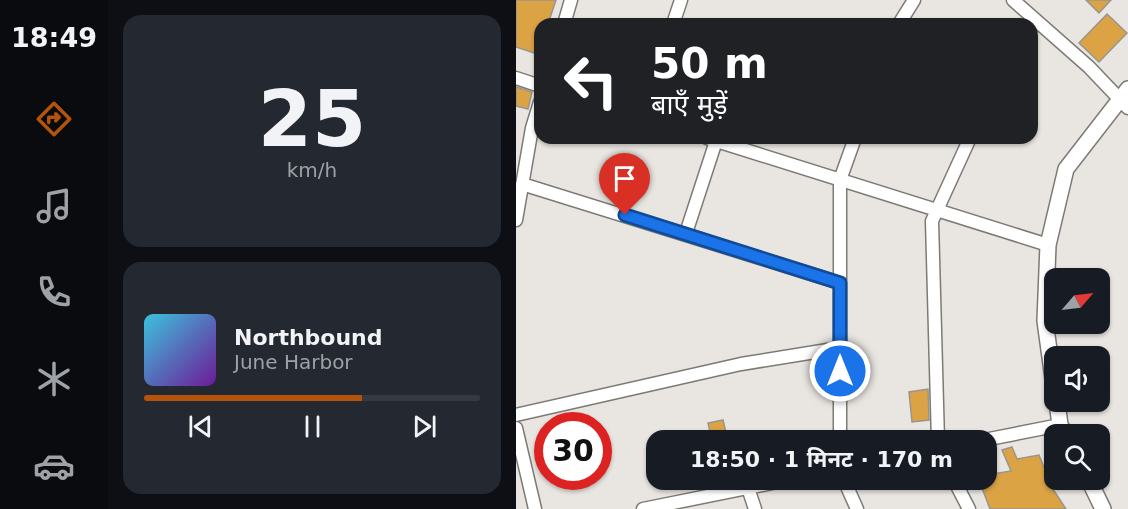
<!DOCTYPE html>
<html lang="hi">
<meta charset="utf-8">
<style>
:root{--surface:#171b24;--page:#242831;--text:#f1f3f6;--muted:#9ea1a6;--line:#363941;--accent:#b45309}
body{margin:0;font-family:"DejaVu Sans","Noto Sans Devanagari",sans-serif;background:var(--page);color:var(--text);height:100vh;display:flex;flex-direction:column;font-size:22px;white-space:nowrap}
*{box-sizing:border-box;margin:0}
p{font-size:20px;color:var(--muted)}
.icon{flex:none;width:33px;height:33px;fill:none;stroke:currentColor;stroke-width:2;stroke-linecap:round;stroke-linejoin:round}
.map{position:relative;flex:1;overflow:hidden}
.drawer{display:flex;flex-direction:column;gap:15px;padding:15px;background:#0d0f14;width:408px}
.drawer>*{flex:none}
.guide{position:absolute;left:18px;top:18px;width:504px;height:126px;border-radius:18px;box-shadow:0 2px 4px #0004;background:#202124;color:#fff;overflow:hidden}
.needle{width:39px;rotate:62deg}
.buttons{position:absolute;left:528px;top:268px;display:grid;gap:12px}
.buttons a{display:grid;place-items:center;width:66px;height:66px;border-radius:12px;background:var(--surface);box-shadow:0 2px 4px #0004;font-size:30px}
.speed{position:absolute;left:18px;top:412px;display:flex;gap:12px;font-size:30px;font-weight:700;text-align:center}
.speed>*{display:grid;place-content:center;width:78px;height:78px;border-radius:50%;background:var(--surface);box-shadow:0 2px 4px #0004;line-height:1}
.speed .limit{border:9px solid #d22;background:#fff;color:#111}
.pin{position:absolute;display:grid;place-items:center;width:51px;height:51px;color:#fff;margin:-62px -26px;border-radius:50% 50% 50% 0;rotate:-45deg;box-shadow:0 0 6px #0007}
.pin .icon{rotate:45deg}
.me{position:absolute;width:66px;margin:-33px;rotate:0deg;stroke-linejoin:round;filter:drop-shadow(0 0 4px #0008)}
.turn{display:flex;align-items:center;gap:21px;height:126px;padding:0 18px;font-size:27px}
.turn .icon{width:78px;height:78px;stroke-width:2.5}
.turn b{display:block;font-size:42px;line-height:51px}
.drawer .widget{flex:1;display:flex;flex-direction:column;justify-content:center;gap:9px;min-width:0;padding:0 21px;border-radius:18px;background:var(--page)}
.drawer .dial{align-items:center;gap:0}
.dial b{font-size:78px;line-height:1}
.song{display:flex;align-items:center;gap:18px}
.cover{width:72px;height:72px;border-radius:9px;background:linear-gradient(135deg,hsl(190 70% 55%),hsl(280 70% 35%))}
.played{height:6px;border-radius:3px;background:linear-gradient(90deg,var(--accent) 65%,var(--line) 65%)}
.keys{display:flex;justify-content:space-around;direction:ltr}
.trip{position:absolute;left:130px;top:430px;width:351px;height:60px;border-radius:18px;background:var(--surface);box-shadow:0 2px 4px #0004;font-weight:700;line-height:60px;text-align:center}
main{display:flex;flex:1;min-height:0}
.menu{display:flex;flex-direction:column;width:108px;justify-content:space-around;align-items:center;background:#090b0e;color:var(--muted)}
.menu .icon{width:42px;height:42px}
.menu .active{color:var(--accent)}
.menu b{font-size:27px;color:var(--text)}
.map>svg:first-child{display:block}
.building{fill:#dca345;stroke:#989590;stroke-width:1.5}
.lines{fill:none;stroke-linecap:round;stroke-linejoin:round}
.minor-casing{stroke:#7d7a75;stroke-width:15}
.tertiary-casing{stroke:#7d7a75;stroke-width:18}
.minor{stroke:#fff;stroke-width:12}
.tertiary{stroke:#fff;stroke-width:15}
.route-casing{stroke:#114b97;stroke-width:15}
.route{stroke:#1a73e8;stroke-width:10}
</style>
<main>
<nav class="menu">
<b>18:49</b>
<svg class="icon active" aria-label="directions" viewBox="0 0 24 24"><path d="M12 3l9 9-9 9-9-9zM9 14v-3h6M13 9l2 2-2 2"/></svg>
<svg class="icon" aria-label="music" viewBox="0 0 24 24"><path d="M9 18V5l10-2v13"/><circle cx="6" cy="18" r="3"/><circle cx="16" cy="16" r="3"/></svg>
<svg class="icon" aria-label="phone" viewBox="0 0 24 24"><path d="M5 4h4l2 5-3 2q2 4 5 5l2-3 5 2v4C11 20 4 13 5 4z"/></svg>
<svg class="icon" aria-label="climate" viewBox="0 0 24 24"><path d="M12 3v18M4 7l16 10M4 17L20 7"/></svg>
<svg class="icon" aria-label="car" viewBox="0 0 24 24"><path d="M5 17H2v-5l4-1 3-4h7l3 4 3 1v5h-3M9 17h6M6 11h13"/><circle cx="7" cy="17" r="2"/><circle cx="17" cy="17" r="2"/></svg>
</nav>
<section class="drawer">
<div class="widget dial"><b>25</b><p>km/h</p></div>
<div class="widget">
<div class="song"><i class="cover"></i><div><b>Northbound</b><p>June Harbor</p></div></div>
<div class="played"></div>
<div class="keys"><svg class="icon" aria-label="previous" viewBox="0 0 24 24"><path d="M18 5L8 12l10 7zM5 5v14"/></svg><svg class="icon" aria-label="pause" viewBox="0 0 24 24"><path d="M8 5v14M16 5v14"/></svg><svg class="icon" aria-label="next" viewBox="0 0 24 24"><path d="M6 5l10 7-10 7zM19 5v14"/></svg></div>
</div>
</section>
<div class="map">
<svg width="612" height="509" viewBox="0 0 612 509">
<rect width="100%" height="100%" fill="#e9e6e1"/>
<!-- building -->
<path class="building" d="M 0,0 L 40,0 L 32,24 L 24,24 L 24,55 L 0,47 Z
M 570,0 L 595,0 L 583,13 Z
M 591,14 L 611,33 L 583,62 L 563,43 Z
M 0,87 L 16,92 L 12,109 L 0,106 Z
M 412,389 L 413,420 L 396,422 L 393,392 Z
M 207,420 L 212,441 L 196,441 L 192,423 Z
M 496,447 L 501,459 L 523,455 L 532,477 L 529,477 L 550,509 L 474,509 L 463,480 L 471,480 L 471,475 L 495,471 L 486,450 Z"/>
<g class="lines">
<defs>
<path id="minor" d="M 497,0 L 573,67 L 612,108
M 48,24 L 55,0
M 157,24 L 165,0
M 383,24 L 398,0
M 0,78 L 24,86
M 191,138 L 532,245
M 6,184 L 324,283
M 0,220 L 16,128 L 24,102
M 170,233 L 200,141
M 0,415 L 225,364 L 324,348
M 0,428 L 19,509
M 324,441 L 324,180 L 339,138
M 422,441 L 416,221 L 454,138
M 463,441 L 544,425
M 328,480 L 341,509
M 438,480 L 453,509
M 232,488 L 239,509
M 127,509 L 271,480"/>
<path id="tertiary" d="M 538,386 L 529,321 L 532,245 L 550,169 L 612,89
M 541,402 L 544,425 L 550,435
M 573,480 L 587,509"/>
</defs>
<!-- minor casing -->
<use href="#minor" class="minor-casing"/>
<!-- tertiary casing -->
<use href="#tertiary" class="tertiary-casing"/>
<!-- minor -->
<use href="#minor" class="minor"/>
<!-- tertiary -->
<use href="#tertiary" class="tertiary"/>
</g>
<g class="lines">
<defs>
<path id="route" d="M 109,215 L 324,283 L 324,371"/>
</defs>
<!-- route casing -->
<use href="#route" class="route-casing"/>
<!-- route -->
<use href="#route" class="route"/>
</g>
</svg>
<div class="buttons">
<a><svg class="needle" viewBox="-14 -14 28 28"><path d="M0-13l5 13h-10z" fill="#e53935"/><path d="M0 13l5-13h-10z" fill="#9ea1a6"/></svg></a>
<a><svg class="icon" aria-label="sound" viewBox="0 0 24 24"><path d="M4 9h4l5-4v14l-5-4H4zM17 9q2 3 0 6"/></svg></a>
<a><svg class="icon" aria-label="search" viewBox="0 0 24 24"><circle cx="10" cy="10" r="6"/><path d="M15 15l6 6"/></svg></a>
</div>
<div class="speed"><div class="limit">30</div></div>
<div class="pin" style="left:109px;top:215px;background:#d93025"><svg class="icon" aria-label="arrive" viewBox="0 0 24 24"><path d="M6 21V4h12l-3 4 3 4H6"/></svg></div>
<svg class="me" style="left:324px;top:371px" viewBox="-20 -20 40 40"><circle r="17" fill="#1a73e8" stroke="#fff" stroke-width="3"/><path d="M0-11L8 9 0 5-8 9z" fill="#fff"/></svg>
<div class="trip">18:50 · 1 मिनट · 170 m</div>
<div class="guide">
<div class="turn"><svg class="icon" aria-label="left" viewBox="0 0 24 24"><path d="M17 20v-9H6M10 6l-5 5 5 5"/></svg><div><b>50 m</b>बाएँ मुड़ें</div></div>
</div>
</div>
</main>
